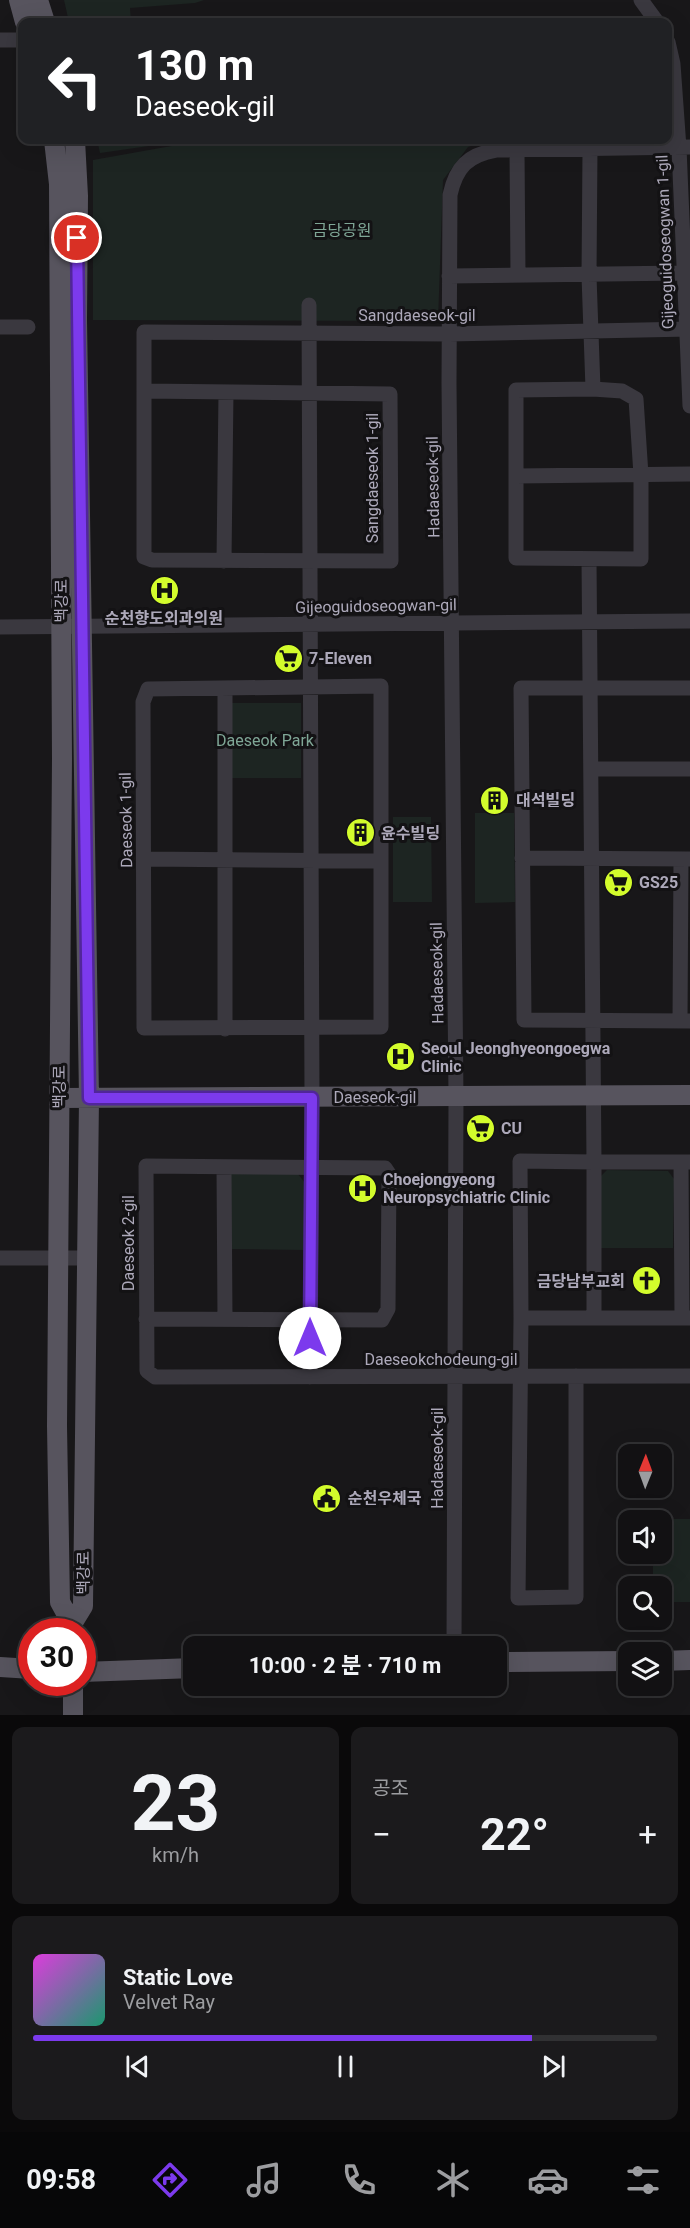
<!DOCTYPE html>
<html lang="ko">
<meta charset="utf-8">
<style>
:root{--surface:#121113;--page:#1b1a1c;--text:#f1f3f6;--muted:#9c9da0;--line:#313133;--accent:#7c3aed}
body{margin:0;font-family:Roboto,"Noto Sans KR",sans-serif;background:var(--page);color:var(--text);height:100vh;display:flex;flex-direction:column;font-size:22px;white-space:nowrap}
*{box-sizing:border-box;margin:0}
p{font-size:20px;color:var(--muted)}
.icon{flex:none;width:33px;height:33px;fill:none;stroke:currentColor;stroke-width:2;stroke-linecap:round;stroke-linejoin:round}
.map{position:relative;height:1715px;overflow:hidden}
.sheet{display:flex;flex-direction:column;gap:12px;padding:12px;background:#0a090a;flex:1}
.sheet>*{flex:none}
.hud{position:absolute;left:18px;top:18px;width:654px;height:126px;border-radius:12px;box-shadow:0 6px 24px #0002,0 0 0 2px var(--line);background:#202124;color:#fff;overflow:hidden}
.needle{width:39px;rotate:1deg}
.controls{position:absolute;left:618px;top:1444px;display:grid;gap:12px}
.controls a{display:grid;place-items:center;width:54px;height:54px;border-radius:12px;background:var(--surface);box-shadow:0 6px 24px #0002,0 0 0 2px var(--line);font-size:30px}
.speed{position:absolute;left:18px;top:1618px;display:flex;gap:12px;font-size:30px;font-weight:700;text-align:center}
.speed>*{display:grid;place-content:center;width:78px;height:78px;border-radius:50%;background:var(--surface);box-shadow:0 6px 24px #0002,0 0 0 2px var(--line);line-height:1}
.speed .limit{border:9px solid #d22;background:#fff;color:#111}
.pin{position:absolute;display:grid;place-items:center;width:51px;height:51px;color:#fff;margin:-26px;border:3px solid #fff;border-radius:50%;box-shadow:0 2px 6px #0007}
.me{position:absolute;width:66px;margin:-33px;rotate:0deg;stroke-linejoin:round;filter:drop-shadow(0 0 4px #0008)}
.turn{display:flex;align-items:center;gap:21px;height:126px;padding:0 18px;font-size:27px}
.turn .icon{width:78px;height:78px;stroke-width:2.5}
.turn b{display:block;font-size:42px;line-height:51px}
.big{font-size:45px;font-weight:700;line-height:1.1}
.sheet .card{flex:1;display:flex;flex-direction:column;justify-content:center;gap:9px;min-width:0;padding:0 21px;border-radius:12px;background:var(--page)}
.sheet .dial{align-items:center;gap:0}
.dial b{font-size:78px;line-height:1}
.song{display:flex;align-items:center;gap:18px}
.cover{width:72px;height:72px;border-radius:9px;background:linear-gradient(135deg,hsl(300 70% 55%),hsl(160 70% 35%))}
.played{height:6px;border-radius:3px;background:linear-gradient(90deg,var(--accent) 80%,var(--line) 80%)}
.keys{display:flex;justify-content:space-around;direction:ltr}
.heat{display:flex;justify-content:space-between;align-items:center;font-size:33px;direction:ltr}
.sheet .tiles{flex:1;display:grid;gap:12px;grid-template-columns:1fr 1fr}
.card:last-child{grid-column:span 2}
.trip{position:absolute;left:183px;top:1636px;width:324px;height:60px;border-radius:12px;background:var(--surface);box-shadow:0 6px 24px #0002,0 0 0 2px var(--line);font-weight:700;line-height:60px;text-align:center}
.tabs{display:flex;height:96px;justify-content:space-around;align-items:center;background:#070708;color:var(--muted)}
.tabs .icon{width:42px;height:42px}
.tabs .on{color:var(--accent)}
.tabs b{font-size:27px;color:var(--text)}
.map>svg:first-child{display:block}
.green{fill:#1d2522}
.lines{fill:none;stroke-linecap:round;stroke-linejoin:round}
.minor{stroke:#3a383f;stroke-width:15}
.major{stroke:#57545e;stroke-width:20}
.route-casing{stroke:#51269a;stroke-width:15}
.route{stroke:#7c3aed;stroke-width:10}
.labels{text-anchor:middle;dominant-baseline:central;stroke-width:6;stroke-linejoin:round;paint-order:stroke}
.park-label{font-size:16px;fill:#7fa696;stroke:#131214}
.street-label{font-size:16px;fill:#ada9ba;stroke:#131214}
.poi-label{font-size:16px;font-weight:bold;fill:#ada9ba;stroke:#131214;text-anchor:start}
</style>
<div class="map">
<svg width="690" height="1715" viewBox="0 0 690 1715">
<rect width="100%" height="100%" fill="#181719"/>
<!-- green -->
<path class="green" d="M 64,0 L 204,0 L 195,3 L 130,8 L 131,22 L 69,22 Z
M 97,140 L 148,140 L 149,146 L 100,153 Z
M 205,140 L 591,140 L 482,143 L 468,147 L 443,180 L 438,321 L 93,320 L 93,160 Z
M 230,703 L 301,703 L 301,778 L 230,778 Z
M 475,813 L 514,813 L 515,902 L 475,903 Z
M 393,817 L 431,817 L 432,902 L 393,902 Z
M 607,1170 L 668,1171 L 674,1179 L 673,1248 L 598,1248 L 599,1178 Z
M 230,1173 L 298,1174 L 305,1183 L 304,1250 L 229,1249 Z
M 653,1519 L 690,1519 L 690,1602 L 662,1602 L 662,1587 L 653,1587 L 653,1554 L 662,1554 L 662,1521 L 653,1521 Z"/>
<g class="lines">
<!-- minor -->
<path class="minor" d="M 641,0 L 657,22
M 0,40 L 22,40
M 668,42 L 673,64 L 679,148 L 690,406
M 590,149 L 589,276 L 593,389
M 517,150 L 518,275
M 449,276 L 684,273
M 309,305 L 312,1098 L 310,1377
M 0,327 L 28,327
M 593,389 L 622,391 L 636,399 L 641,475 L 641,559 L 516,558 L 516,390 Z
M 144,391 L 390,394 L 391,561 L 152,560 L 144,557 L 144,332 L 449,334 L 690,329
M 516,476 L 690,474
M 224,561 L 226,392
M 0,627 L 690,621
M 381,686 L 381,1027 L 144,1028 L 143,702 L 148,689 Z
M 225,688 L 225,1029
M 690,688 L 521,688 L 524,1020 L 690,1021
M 591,769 L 690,769
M 522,858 L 690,859
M 145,859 L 381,861
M 680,1021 L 681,859
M 681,1162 L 682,1318
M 224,1167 L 225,1319
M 0,1258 L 86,1258
M 521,1318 L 690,1318
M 591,1318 L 594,1311 L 594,1162 L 690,1162
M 146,1319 L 382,1320 L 388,1309 L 389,1174 L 385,1168 L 146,1166 L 147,1371 L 155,1377 L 690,1376
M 576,1376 L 576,1597 L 518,1598 L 521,1318 L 520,1161 L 594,1162 L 589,559
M 454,1647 L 456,1097 L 449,383 L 450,195 C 456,167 468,155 496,150 L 690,147"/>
<!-- major -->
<path class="major" d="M 19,0 L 25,22
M 38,0 L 45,22
M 54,140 L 59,184 L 62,758 L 57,1426 L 60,1602 L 72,1624 L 72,1632
M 59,1098 L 690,1095
M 72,1624 L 83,1606 L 89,1098 L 77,320 L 78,196 L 75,140
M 662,1661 L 690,1660
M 496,1662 L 628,1661
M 0,1667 L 32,1669
M 82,1672 L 194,1668
M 73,1683 L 73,1715"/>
</g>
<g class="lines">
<defs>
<path id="route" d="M 77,238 L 89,1098 L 312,1098 L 310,1338"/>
</defs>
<!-- route casing -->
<use href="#route" class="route-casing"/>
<!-- route -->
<use href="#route" class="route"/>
</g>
<!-- icons -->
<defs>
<symbol id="hospital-disc" viewBox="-11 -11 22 22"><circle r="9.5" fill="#d3fc2c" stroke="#131214"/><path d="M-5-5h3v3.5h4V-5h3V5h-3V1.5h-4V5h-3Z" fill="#111"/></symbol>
<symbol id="supermarket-disc" viewBox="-11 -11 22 22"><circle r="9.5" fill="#d3fc2c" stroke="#131214"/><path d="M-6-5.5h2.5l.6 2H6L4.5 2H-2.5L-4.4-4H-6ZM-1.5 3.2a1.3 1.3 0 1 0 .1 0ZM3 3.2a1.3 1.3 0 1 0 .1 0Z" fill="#111"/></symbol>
<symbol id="building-disc" viewBox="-11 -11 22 22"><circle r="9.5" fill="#d3fc2c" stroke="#131214"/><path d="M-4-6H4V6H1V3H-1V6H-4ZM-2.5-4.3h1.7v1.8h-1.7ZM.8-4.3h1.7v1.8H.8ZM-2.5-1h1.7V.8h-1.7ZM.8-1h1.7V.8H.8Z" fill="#111"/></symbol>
<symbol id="church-disc" viewBox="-11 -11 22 22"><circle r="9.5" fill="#d3fc2c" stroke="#131214"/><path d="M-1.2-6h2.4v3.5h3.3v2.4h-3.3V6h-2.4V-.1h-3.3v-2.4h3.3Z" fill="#111"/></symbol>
<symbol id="civic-disc" viewBox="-11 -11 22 22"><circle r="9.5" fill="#d3fc2c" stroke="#131214"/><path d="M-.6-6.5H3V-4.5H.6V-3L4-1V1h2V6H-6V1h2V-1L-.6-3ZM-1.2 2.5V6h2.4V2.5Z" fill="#111"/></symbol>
</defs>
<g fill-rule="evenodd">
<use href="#hospital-disc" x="148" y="574" width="33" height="33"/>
<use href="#supermarket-disc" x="272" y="642" width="33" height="33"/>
<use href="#building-disc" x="478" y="784" width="33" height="33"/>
<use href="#building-disc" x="344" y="816" width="33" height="33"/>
<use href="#supermarket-disc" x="602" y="866" width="33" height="33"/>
<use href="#hospital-disc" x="384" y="1040" width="33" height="33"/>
<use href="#supermarket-disc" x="464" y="1112" width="33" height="33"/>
<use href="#hospital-disc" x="346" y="1172" width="33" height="33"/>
<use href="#church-disc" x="630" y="1264" width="33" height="33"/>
<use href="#civic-disc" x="310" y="1482" width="33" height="33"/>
</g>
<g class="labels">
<!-- park labels -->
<g class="park-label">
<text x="342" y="230">금당공원</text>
<text x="265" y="740">Daeseok Park</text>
</g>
<!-- street labels -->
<g class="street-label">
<text transform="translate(665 242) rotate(-92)">Gijeoguidoseogwan 1-gil</text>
<text x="417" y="315">Sangdaeseok-gil</text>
<text transform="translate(372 478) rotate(-90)">Sangdaeseok 1-gil</text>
<text transform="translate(433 487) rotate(-91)">Hadaeseok-gil</text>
<text transform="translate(61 601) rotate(-90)">백강로</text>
<text transform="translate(376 606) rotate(-1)">Gijeoguidoseogwan-gil</text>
<text transform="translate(126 820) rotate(-91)">Daeseok 1-gil</text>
<text transform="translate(437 973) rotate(-91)">Hadaeseok-gil</text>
<text transform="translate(59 1087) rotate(-90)">백강로</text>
<text x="375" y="1097">Daeseok-gil</text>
<text transform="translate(128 1243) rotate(-90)">Daeseok 2-gil</text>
<text x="441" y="1359">Daeseokchodeung-gil</text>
<text transform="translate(437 1458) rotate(-90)">Hadaeseok-gil</text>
<text transform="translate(83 1573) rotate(-90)">백강로</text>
</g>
<!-- poi labels -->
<g class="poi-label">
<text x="164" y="618" text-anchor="middle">순천향도외과의원</text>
<text x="309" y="658">7-Eleven</text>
<text x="516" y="800">대석빌딩</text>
<text x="381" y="833">윤수빌딩</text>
<text x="639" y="882">GS25</text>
<text x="421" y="1048">Seoul Jeonghyeongoegwa<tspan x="421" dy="18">Clinic</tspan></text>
<text x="501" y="1128">CU</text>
<text x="383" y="1179">Choejongyeong<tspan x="383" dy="18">Neuropsychiatric Clinic</tspan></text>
<text x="625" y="1281" text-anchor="end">금당남부교회</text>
<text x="348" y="1498">순천우체국</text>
</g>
</g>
</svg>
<div class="controls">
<a><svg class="needle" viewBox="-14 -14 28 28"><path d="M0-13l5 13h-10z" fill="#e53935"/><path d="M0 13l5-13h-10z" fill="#9c9da0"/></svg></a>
<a><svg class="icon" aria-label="sound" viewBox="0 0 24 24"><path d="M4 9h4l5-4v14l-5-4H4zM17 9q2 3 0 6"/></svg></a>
<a><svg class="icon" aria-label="search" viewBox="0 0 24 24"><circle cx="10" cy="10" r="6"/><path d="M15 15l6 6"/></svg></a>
<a><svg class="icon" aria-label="layers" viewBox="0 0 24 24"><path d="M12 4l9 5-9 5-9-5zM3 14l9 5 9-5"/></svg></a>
</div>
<div class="speed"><div class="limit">30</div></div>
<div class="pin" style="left:77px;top:238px;background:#d93025"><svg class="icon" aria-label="arrive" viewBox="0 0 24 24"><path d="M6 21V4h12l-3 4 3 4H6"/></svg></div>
<svg class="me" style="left:310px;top:1338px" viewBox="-20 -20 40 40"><circle r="19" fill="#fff"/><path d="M0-13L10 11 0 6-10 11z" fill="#7c3aed"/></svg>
<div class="trip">10:00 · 2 분 · 710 m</div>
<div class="hud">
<div class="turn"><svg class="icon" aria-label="left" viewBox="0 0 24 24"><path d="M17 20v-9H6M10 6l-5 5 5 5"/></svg><div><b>130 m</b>Daeseok-gil</div></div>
</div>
</div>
<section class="sheet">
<div class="tiles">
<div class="card dial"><b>23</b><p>km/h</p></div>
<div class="card"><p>공조</p>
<div class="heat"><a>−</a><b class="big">22°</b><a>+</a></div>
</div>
<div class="card">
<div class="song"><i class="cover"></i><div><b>Static Love</b><p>Velvet Ray</p></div></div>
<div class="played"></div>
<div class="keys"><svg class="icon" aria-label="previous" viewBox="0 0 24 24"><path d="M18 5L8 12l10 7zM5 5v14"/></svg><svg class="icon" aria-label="pause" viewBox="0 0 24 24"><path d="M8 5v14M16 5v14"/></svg><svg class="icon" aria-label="next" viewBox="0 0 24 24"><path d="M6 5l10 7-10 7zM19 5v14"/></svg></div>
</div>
</div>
</section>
<nav class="tabs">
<b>09:58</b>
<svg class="icon on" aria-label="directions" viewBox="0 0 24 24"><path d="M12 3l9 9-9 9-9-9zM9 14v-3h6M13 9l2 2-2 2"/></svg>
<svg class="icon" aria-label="music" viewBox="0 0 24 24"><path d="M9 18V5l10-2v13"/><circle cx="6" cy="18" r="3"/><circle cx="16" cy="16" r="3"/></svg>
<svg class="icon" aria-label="phone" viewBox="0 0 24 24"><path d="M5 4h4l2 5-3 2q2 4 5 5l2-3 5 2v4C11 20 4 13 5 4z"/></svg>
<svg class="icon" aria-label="climate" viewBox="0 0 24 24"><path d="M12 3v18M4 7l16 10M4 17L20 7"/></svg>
<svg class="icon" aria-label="car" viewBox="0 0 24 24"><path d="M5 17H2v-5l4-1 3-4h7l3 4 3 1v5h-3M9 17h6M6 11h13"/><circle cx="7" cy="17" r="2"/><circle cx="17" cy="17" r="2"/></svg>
<svg class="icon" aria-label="filters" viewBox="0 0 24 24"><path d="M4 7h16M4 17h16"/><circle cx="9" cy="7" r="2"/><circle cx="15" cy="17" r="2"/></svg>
</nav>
